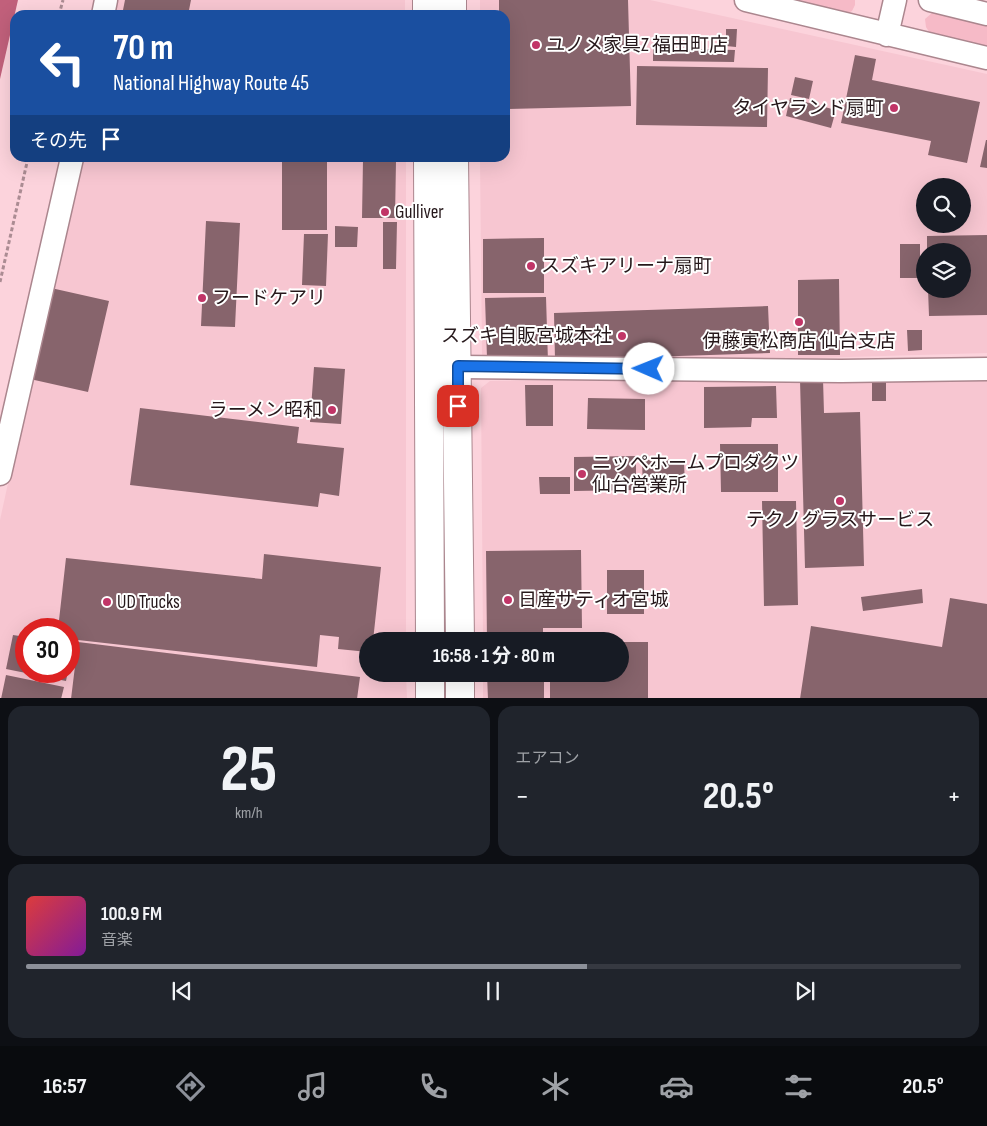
<!DOCTYPE html>
<html lang="ja">
<meta charset="utf-8">
<style>
:root{--surface:#171b24;--page:#20242c;--text:#f1f3f6;--muted:#9ea1a6;--line:#363941;--accent:#8c9099}
body{margin:0;font-family:"Sofia Sans Condensed","Noto Sans JP",sans-serif;background:var(--page);color:var(--text);height:100vh;display:flex;flex-direction:column;font-size:19px;white-space:nowrap}
*{box-sizing:border-box;margin:0}
p{font-size:16px;color:var(--muted)}
.icon{flex:none;width:28px;height:28px;fill:none;stroke:currentColor;stroke-width:2;stroke-linecap:round;stroke-linejoin:round}
.map{position:relative;height:698px;overflow:hidden}
.side{display:flex;flex-direction:column;gap:8px;padding:8px;background:#0d0f14;flex:1}
.side>*{flex:none}
.top-card{position:absolute;left:10px;top:10px;width:500px;height:152px;border-radius:15px;box-shadow:0 5px 20px #0002;background:#1a4fa0;color:#fff;overflow:hidden}
.tools{position:absolute;left:916px;top:178px;display:grid;gap:10px}
.tools a{display:grid;place-items:center;width:55px;height:55px;border-radius:50%;background:var(--surface);box-shadow:0 5px 20px #0002;font-size:25px}
.speed{position:absolute;left:15px;top:618px;display:flex;gap:10px;font-size:25px;font-weight:700;text-align:center}
.speed>*{display:grid;place-content:center;width:65px;height:65px;border-radius:50%;background:var(--surface);box-shadow:0 5px 20px #0002;line-height:1}
.speed .limit{border:8px solid #d22;background:#fff;color:#111}
.pin{position:absolute;display:grid;place-items:center;width:42px;height:42px;color:#fff;margin:-21px;border-radius:10px;box-shadow:0 2px 8px #0006}
.me{position:absolute;width:55px;margin:-28px;rotate:271deg;stroke-linejoin:round;filter:drop-shadow(0 0 4px #0008)}
.turn{display:flex;align-items:center;gap:18px;height:105px;padding:0 20px;font-size:22px}
.turn .icon{width:65px;height:65px;stroke-width:2.5}
.turn b{display:block;font-size:35px;line-height:42px}
.then{display:flex;align-items:center;height:48px;padding:0 20px;background:#0003;gap:10px;font-size:19px}
.big{font-size:38px;font-weight:700;line-height:1.1}
.side .card{flex:1;display:flex;flex-direction:column;justify-content:center;gap:8px;min-width:0;padding:0 18px;border-radius:15px;background:var(--page)}
.side .dial{align-items:center;gap:0}
.dial b{font-size:65px;line-height:1}
.song{display:flex;align-items:center;gap:15px}
.cover{width:60px;height:60px;border-radius:8px;background:linear-gradient(135deg,hsl(0 70% 55%),hsl(290 70% 35%))}
.played{height:5px;border-radius:2px;background:linear-gradient(90deg,var(--accent) 60%,var(--line) 60%)}
.keys{display:flex;justify-content:space-around;direction:ltr}
.heat{display:flex;justify-content:space-between;align-items:center;font-size:28px;direction:ltr}
.side .tiles{flex:1;display:grid;gap:8px;grid-template-columns:1fr 1fr}
.card:last-child{grid-column:span 2}
.trip{position:absolute;left:359px;top:632px;width:270px;height:50px;border-radius:25px;background:var(--surface);box-shadow:0 5px 20px #0002;font-weight:700;line-height:50px;text-align:center}
.dock{display:flex;height:80px;justify-content:space-around;align-items:center;background:#090b0e;color:var(--muted)}
.dock .icon{width:35px;height:35px}
.dock .on{color:var(--accent)}
.dock b{font-size:22px;color:var(--text)}
.map>svg:first-child{display:block}
.built{fill:#f7c6d1;fill-rule:evenodd}
.green{fill:#f6bac7}
.water{fill:#c1607b}
.building{fill:#87646c}
.lines{fill:none;stroke-linecap:round;stroke-linejoin:round}
.minor-casing{stroke:#ab868e;stroke-width:25}
.highway-casing{stroke:#ab868e;stroke-width:30}
.path{stroke:#ab8c93;stroke-width:3;stroke-dasharray:4 2.5;stroke-linecap:butt}
.minor{stroke:#fff;stroke-width:22}
.highway{stroke:#fff;stroke-width:28}
.route-casing{stroke:#114b97;stroke-width:12}
.route{stroke:#1a73e8;stroke-width:9}
.poi-dot{fill:#c13567;stroke:#fff;stroke-width:2}
.labels{text-anchor:middle;dominant-baseline:central;stroke-width:4;stroke-linejoin:round;paint-order:stroke}
.poi-label{font-size:19px;fill:#26181b;stroke:#fff;text-anchor:start}
</style>
<div class="map">
<svg width="987" height="699" viewBox="0 0 987 699">
<rect width="100%" height="100%" fill="#fcd3dc"/>
<!-- built -->
<path class="built" d="M 113,0 L 405,0 L 405,15 L 110,15 Z
M 480,0 L 650,0 L 987,74 L 987,353 L 498,367 L 482,355 L 480,158 L 505,158 L 505,15 L 480,15 ZM 925,186 L 962,186 L 962,224 L 925,224 ZM 925,251 L 962,251 L 962,289 L 925,289 Z
M 79,158 L 406,158 L 406,641 L 368,641 L 368,674 L 406,674 L 407,698 L 0,698 L 0,520 ZM 26,629 L 69,629 L 69,671 L 26,671 Z
M 987,374 L 987,698 L 483,698 L 483,674 L 620,674 L 620,641 L 483,641 L 481,388 L 490,381 Z"/>
<!-- green -->
<path class="green" d="M 787,0 L 855,0 L 855,5 L 852,11 L 846,14 Z
M 932,13 L 987,25 L 987,47 L 931,35 L 926,27 L 925,19 Z"/>
<!-- water -->
<path class="water" d="M 0,0 L 18,0 L 0,79 Z"/>
<!-- building -->
<path class="building" d="M 125,0 L 191,0 L 188,15 L 122,15 Z
M 499,0 L 628,0 L 631,106 L 505,109 L 505,15 L 499,15 Z
M 726,29 L 737,29 L 736,47 L 726,46 Z
M 653,48 L 735,50 L 734,62 L 653,61 Z
M 855,55 L 876,59 L 872,80 L 980,102 L 967,163 L 928,155 L 931,141 L 841,123 Z
M 637,66 L 768,68 L 767,127 L 636,125 Z
M 795,77 L 813,81 L 809,99 L 791,95 Z
M 790,98 L 836,110 L 831,128 L 786,116 Z
M 986,140 L 987,140 L 987,168 L 980,167 Z
M 282,158 L 327,158 L 327,230 L 282,230 Z
M 363,160 L 396,161 L 395,218 L 362,218 Z
M 206,221 L 240,223 L 235,327 L 201,326 Z
M 383,222 L 397,222 L 396,269 L 383,269 Z
M 335,226 L 358,227 L 357,247 L 335,247 Z
M 304,234 L 328,234 L 326,286 L 302,285 Z
M 987,235 L 987,315 L 929,316 L 928,289 L 962,289 L 962,251 L 927,251 L 927,236 Z
M 544,238 L 544,293 L 483,293 L 483,239 Z
M 900,244 L 920,244 L 920,278 L 900,278 Z
M 839,279 L 840,355 L 798,355 L 798,280 Z
M 51,288 L 109,301 L 88,392 L 30,379 Z
M 546,297 L 548,362 L 487,358 L 485,298 Z
M 768,306 L 770,353 L 555,360 L 554,313 Z
M 907,330 L 922,330 L 922,350 L 908,351 Z
M 314,367 L 345,369 L 341,424 L 310,422 Z
M 823,379 L 824,413 L 860,412 L 864,566 L 805,568 L 800,380 Z
M 872,379 L 886,379 L 886,401 L 872,401 Z
M 525,385 L 553,385 L 553,426 L 526,426 Z
M 776,386 L 777,418 L 752,418 L 751,427 L 704,428 L 704,387 Z
M 588,398 L 645,399 L 645,430 L 587,429 Z
M 140,408 L 299,427 L 297,443 L 344,448 L 339,496 L 320,493 L 318,507 L 130,485 Z
M 720,444 L 778,444 L 778,492 L 721,492 Z
M 636,456 L 636,490 L 574,491 L 574,457 Z
M 684,459 L 685,491 L 643,491 L 642,460 Z
M 539,477 L 570,477 L 570,494 L 540,494 Z
M 762,501 L 796,501 L 798,605 L 764,606 Z
M 581,550 L 582,628 L 543,628 L 543,641 L 487,641 L 486,551 Z
M 264,554 L 381,567 L 373,641 L 368,641 L 368,652 L 338,649 L 339,637 L 320,635 L 317,667 L 69,639 L 69,629 L 58,629 L 66,558 L 262,579 Z
M 607,570 L 644,570 L 644,614 L 607,614 Z
M 922,589 L 923,603 L 863,611 L 861,597 Z
M 950,598 L 987,604 L 987,699 L 800,699 L 811,626 L 942,647 Z
M 13,635 L 26,637 L 26,671 L 68,671 L 66,681 L 6,669 Z
M 383,637 L 399,638 L 399,641 L 382,641 Z
M 78,642 L 360,677 L 357,699 L 71,699 Z
M 620,642 L 648,642 L 648,699 L 550,699 L 550,674 L 620,674 Z
M 487,674 L 544,674 L 544,699 L 488,699 Z
M 6,675 L 64,687 L 61,699 L 1,699 Z"/>
<g class="lines">
<defs>
<path id="minor" d="M 746,0 L 987,58
M 930,0 L 987,14
M 103,15 L 106,0
M 887,35 L 895,0
M 458,367 L 841,371 L 987,369
M 0,474 L 72,158"/>
<path id="highway" d="M 427,0 L 427,15
M 452,0 L 452,15
M 428,158 L 430,641
M 454,158 L 460,641
M 430,674 L 430,699
M 460,674 L 460,699"/>
</defs>
<!-- minor casing -->
<use href="#minor" class="minor-casing"/>
<!-- highway casing -->
<use href="#highway" class="highway-casing"/>
<!-- path -->
<path class="path" d="M 59,15 L 63,0
M 0,282 L 28,158"/>
<!-- minor -->
<use href="#minor" class="minor"/>
<!-- highway -->
<use href="#highway" class="highway"/>
</g>
<g class="lines">
<defs>
<path id="route" d="M 458,406 L 458,366 L 649,369"/>
</defs>
<!-- route casing -->
<use href="#route" class="route-casing"/>
<!-- route -->
<use href="#route" class="route"/>
</g>
<!-- markers -->
<g class="poi-dot">
<circle cx="536" cy="45" r="5"/>
<circle cx="894" cy="108" r="5"/>
<circle cx="385" cy="212" r="5"/>
<circle cx="531" cy="266" r="5"/>
<circle cx="202" cy="298" r="5"/>
<circle cx="799" cy="322" r="5"/>
<circle cx="622" cy="336" r="5"/>
<circle cx="332" cy="410" r="5"/>
<circle cx="582" cy="474" r="5"/>
<circle cx="840" cy="501" r="5"/>
<circle cx="508" cy="600" r="5"/>
<circle cx="107" cy="602" r="5"/>
</g>
<g class="labels">
<!-- poi labels -->
<g class="poi-label">
<text x="546" y="45">ユノメ家具Z 福田町店</text>
<text x="884" y="108" text-anchor="end">タイヤランド扇町</text>
<text x="395" y="212">Gulliver</text>
<text x="541" y="266">スズキアリーナ扇町</text>
<text x="212" y="298">フードケアリ</text>
<text x="612" y="336" text-anchor="end">スズキ自販宮城本社</text>
<text x="799" y="341" text-anchor="middle">伊藤寅松商店 仙台支店</text>
<text x="322" y="410" text-anchor="end">ラーメン昭和</text>
<text x="592" y="463">ニッペホームプロダクツ<tspan x="592" dy="22">仙台営業所</tspan></text>
<text x="840" y="520" text-anchor="middle">テクノグラスサービス</text>
<text x="518" y="600">日産サティオ宮城</text>
<text x="117" y="602">UD Trucks</text>
</g>
</g>
</svg>
<div class="tools">
<a><svg class="icon" aria-label="search" viewBox="0 0 24 24"><circle cx="10" cy="10" r="6"/><path d="M15 15l6 6"/></svg></a>
<a><svg class="icon" aria-label="layers" viewBox="0 0 24 24"><path d="M12 4l9 5-9 5-9-5zM3 14l9 5 9-5"/></svg></a>
</div>
<div class="speed"><div class="limit">30</div></div>
<div class="pin" style="left:458px;top:406px;background:#d93025"><svg class="icon" aria-label="arrive" viewBox="0 0 24 24"><path d="M6 21V4h12l-3 4 3 4H6"/></svg></div>
<svg class="me" style="left:649px;top:369px" viewBox="-20 -20 40 40"><circle r="19" fill="#fff"/><path d="M0-13L10 11 0 6-10 11z" fill="#1a73e8"/></svg>
<div class="trip">16:58 · 1 分 · 80 m</div>
<div class="top-card">
<div class="turn"><svg class="icon" aria-label="left" viewBox="0 0 24 24"><path d="M17 20v-9H6M10 6l-5 5 5 5"/></svg><div><b>70 m</b>National Highway Route 45</div></div>
<div class="then">その先<svg class="icon" aria-label="arrive" viewBox="0 0 24 24"><path d="M6 21V4h12l-3 4 3 4H6"/></svg></div>
</div>
</div>
<section class="side">
<div class="tiles">
<div class="card dial"><b>25</b><p>km/h</p></div>
<div class="card"><p>エアコン</p>
<div class="heat"><a>−</a><b class="big">20.5°</b><a>+</a></div>
</div>
<div class="card">
<div class="song"><i class="cover"></i><div><b>100.9 FM</b><p>音楽</p></div></div>
<div class="played"></div>
<div class="keys"><svg class="icon" aria-label="previous" viewBox="0 0 24 24"><path d="M18 5L8 12l10 7zM5 5v14"/></svg><svg class="icon" aria-label="pause" viewBox="0 0 24 24"><path d="M8 5v14M16 5v14"/></svg><svg class="icon" aria-label="next" viewBox="0 0 24 24"><path d="M6 5l10 7-10 7zM19 5v14"/></svg></div>
</div>
</div>
</section>
<nav class="dock">
<b>16:57</b>
<svg class="icon on" aria-label="directions" viewBox="0 0 24 24"><path d="M12 3l9 9-9 9-9-9zM9 14v-3h6M13 9l2 2-2 2"/></svg>
<svg class="icon" aria-label="music" viewBox="0 0 24 24"><path d="M9 18V5l10-2v13"/><circle cx="6" cy="18" r="3"/><circle cx="16" cy="16" r="3"/></svg>
<svg class="icon" aria-label="phone" viewBox="0 0 24 24"><path d="M5 4h4l2 5-3 2q2 4 5 5l2-3 5 2v4C11 20 4 13 5 4z"/></svg>
<svg class="icon" aria-label="climate" viewBox="0 0 24 24"><path d="M12 3v18M4 7l16 10M4 17L20 7"/></svg>
<svg class="icon" aria-label="car" viewBox="0 0 24 24"><path d="M5 17H2v-5l4-1 3-4h7l3 4 3 1v5h-3M9 17h6M6 11h13"/><circle cx="7" cy="17" r="2"/><circle cx="17" cy="17" r="2"/></svg>
<svg class="icon" aria-label="filters" viewBox="0 0 24 24"><path d="M4 7h16M4 17h16"/><circle cx="9" cy="7" r="2"/><circle cx="15" cy="17" r="2"/></svg>
<b>20.5°</b>
</nav>
